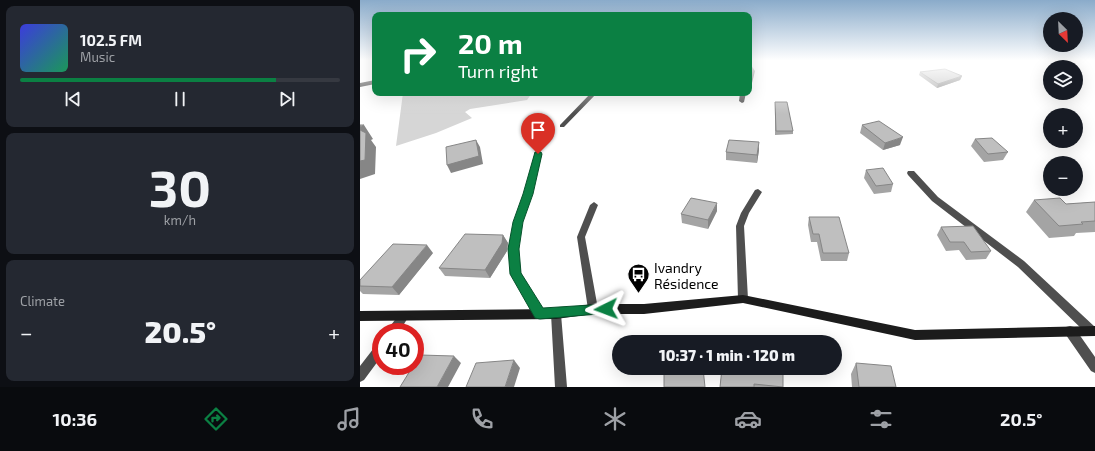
<!DOCTYPE html>
<meta charset="utf-8">
<style>
:root{--surface:#171b24;--page:#242831;--text:#f1f3f6;--muted:#9ea1a6;--line:#363941;--accent:#0b8043}
body{margin:0;font-family:"Exo 2",sans-serif;background:var(--page);color:var(--text);height:100vh;display:flex;flex-direction:column;font-size:15px;white-space:nowrap}
*{box-sizing:border-box;margin:0}
p{font-size:13px;color:var(--muted)}
.icon{flex:none;width:22px;height:22px;fill:none;stroke:currentColor;stroke-width:2;stroke-linecap:round;stroke-linejoin:round}
.map{position:relative;flex:1;overflow:hidden}
.panel{display:flex;flex-direction:column;gap:6px;padding:6px;background:#0d0f14;width:360px}
.panel>*{flex:none}
.top-card{position:absolute;left:12px;top:12px;width:380px;height:84px;border-radius:8px;box-shadow:0 4px 16px #0002;background:#0b8043;color:#fff;overflow:hidden}
.needle{width:26px;rotate:156deg}
.fabs{position:absolute;left:683px;top:12px;display:grid;gap:8px}
.fabs a{display:grid;place-items:center;width:40px;height:40px;border-radius:50%;background:var(--surface);box-shadow:0 4px 16px #0002;font-size:20px}
.speed{position:absolute;left:12px;top:323px;display:flex;gap:8px;font-size:20px;font-weight:700;text-align:center}
.speed>*{display:grid;place-content:center;width:52px;height:52px;border-radius:50%;background:var(--surface);box-shadow:0 4px 16px #0002;line-height:1}
.speed .limit{border:6px solid #d22;background:#fff;color:#111}
.pin{position:absolute;display:grid;place-items:center;width:34px;height:34px;color:#fff;margin:-41px -17px;border-radius:50% 50% 50% 0;rotate:-45deg;box-shadow:0 0 4px #0007}
.pin .icon{rotate:45deg}
.me{position:absolute;width:44px;margin:-22px;rotate:267deg;stroke-linejoin:round;filter:drop-shadow(0 0 3px #0008)}
.turn{display:flex;align-items:center;gap:14px;height:84px;padding:0 20px;font-size:18px}
.turn .icon{width:52px;height:52px;stroke-width:2.5}
.turn b{display:block;font-size:28px;line-height:34px}
.big{font-size:30px;font-weight:800;line-height:1.1}
.panel .card{flex:1;display:flex;flex-direction:column;justify-content:center;gap:6px;min-width:0;padding:0 14px;border-radius:8px;background:var(--page)}
.panel .dial{align-items:center;gap:0}
.dial b{font-size:52px;line-height:1}
.song{display:flex;align-items:center;gap:12px}
.cover{width:48px;height:48px;border-radius:6px;background:linear-gradient(135deg,hsl(240 70% 55%),hsl(150 70% 35%))}
.played{height:4px;border-radius:2px;background:linear-gradient(90deg,var(--accent) 80%,var(--line) 80%)}
.keys{display:flex;justify-content:space-around;direction:ltr}
.heat{display:flex;justify-content:space-between;align-items:center;font-size:22px;direction:ltr}
.trip{position:absolute;left:252px;top:335px;width:230px;height:40px;border-radius:20px;background:var(--surface);box-shadow:0 4px 16px #0002;font-weight:800;line-height:40px;text-align:center}
.tab-bar{display:flex;height:64px;justify-content:space-around;align-items:center;background:#090b0e;color:var(--muted)}
.tab-bar .icon{width:28px;height:28px}
.tab-bar .on{color:var(--accent)}
.tab-bar b{font-size:18px;color:var(--text)}
main{display:flex;flex:1;min-height:0}
.map>svg:first-child{display:block}
.green{fill:#d6d6d6}
.lines{fill:none;stroke-linecap:round;stroke-linejoin:round}
.street{fill:#4f4f4f;fill-rule:evenodd}
.secondary{fill:#1c1c1c;fill-rule:evenodd}
.wall{fill:#a4a4a4}
.shaded-wall{fill:#868686}
.building{fill:#bfbfbf;stroke:#868686}
.route{fill:#0b8043;stroke:#07532c}
.labels{text-anchor:middle;dominant-baseline:central;stroke-width:3;stroke-linejoin:round;paint-order:stroke}
.near-poi-label{font-size:14px;fill:#000;stroke:#fff;text-anchor:start}
</style>
<main>
<section class="panel">
<div class="card">
<div class="song"><i class="cover"></i><div><b>102.5 FM</b><p>Music</p></div></div>
<div class="played"></div>
<div class="keys"><svg class="icon" aria-label="previous" viewBox="0 0 24 24"><path d="M18 5L8 12l10 7zM5 5v14"/></svg><svg class="icon" aria-label="pause" viewBox="0 0 24 24"><path d="M8 5v14M16 5v14"/></svg><svg class="icon" aria-label="next" viewBox="0 0 24 24"><path d="M6 5l10 7-10 7zM19 5v14"/></svg></div>
</div>
<div class="card dial"><b>30</b><p>km/h</p></div>
<div class="card"><p>Climate</p>
<div class="heat"><a>−</a><b class="big">20.5°</b><a>+</a></div>
</div>
</section>
<div class="map">
<svg width="735" height="387" viewBox="0 0 735 387">
<rect width="100%" height="100%" fill="#fff"/>
<!-- green -->
<path class="green" d="M 43,93 L 172,93 L 167,100 L 110,109 L 105,112 L 112,118 L 76,133 L 36,146 Z"/>
<g class="lines">
<!-- street -->
<path class="street" d="M 389,64 L 391,65 L 395,71 L 392,83 L 389,85 Z
M 231,93 L 237,93 L 204,127 L 200,127 L 200,125 Z
M 380,93 L 386,93 L 384,102 L 382,103 L 379,101 Z
M 175,152 L 178,152 L 182,154 L 172,194 L 162,222 L 158,249 L 161,273 L 185,314 L 184,317 L 180,319 L 176,317 L 151,274 L 148,249 L 154,222 L 164,194 Z
M 548,171 L 554,171 L 578,197 L 664,261 L 735,327 L 735,335 L 732,336 L 728,335 L 658,267 L 572,201 L 548,175 L 547,173 Z
M 398,189 L 402,192 L 389,213 L 384,226 L 388,299 L 387,302 L 383,303 L 379,302 L 378,299 L 376,226 L 381,213 L 395,190 Z
M 234,202 L 238,205 L 225,237 L 238,309 L 237,312 L 233,314 L 229,312 L 228,309 L 217,237 L 230,205 Z
M 196,309 L 200,311 L 201,314 L 207,387 L 195,387 L 191,314 L 192,311 Z
M 44,311 L 48,313 L 49,316 L 39,332 L 26,332 L 40,313 Z
M 710,326 L 714,327 L 735,357 L 735,373 L 731,371 L 706,335 L 704,331 L 706,327 Z
M 21,343 L 21,357 L 4,380 L 0,382 L 0,366 L 17,344 Z"/>
<!-- secondary -->
<path class="secondary" d="M 15,80 L 15,84 L 0,87 L 0,83 Z
M 383,295 L 555,330 L 735,326 L 735,336 L 555,340 L 383,303 L 284,314 L 233,314 L 196,319 L 0,321 L 0,311 L 196,309 L 233,304 L 284,304 Z"/>
</g>
<!-- wall -->
<path class="wall" d="M 560,72 L 602,76 L 600,80 L 577,88 L 559,75 Z
M 415,102 L 433,131 L 433,134 L 415,135 Z
M 502,125 L 540,145 L 523,150 L 500,133 Z
M 615,139 L 648,152 L 643,160 L 624,162 L 611,146 Z
M 399,150 L 397,163 L 366,160 L 366,152 Z
M 506,170 L 533,184 L 531,192 L 514,194 L 504,178 Z
M 674,200 L 706,204 L 735,202 L 735,232 L 716,233 L 714,236 L 689,238 L 666,212 Z
M 357,211 L 348,229 L 322,223 L 321,214 Z
M 449,217 L 489,253 L 487,261 L 461,261 L 457,242 L 451,242 L 448,225 Z
M 581,227 L 631,251 L 626,259 L 606,260 L 599,250 L 586,251 L 577,235 Z
M 143,235 L 148,243 L 147,251 L 130,278 L 85,276 L 79,268 Z
M 73,253 L 39,295 L 3,294 L 0,291 L 0,280 Z
M 496,363 L 536,387 L 492,387 L 491,374 Z
M 362,368 L 423,387 L 360,387 Z"/>
<!-- shaded-wall -->
<path class="shaded-wall" d="M 602,76 L 600,80 L 577,88 L 578,84 Z
M 4,125 L 13,139 L 11,140 L 16,147 L 15,174 L 0,179 L 0,127 Z
M 543,137 L 540,145 L 523,150 L 525,143 Z
M 116,140 L 120,147 L 123,164 L 91,173 L 87,165 Z
M 399,142 L 399,150 L 397,163 L 397,155 Z
M 357,203 L 357,211 L 348,229 L 348,220 Z
M 143,235 L 148,243 L 147,251 L 130,278 L 125,270 Z
M 67,245 L 73,253 L 39,295 L 32,287 Z
M 94,356 L 101,363 L 88,387 L 77,387 Z
M 154,360 L 160,368 L 154,387 L 145,387 Z"/>
<!-- building -->
<path class="building" d="M 585,69 L 602,76 L 578,84 L 560,72 Z
M 415,102 L 427,102 L 433,131 L 416,131 Z
M 519,121 L 543,137 L 525,143 L 502,125 Z
M 0,125 L 4,125 L 0,127 Z
M 0,130 L 6,133 L 5,160 L 0,161 Z
M 632,138 L 648,152 L 628,154 L 615,139 Z
M 116,140 L 119,156 L 87,165 L 86,147 Z
M 369,140 L 399,142 L 397,155 L 366,152 Z
M 523,168 L 533,184 L 516,186 L 506,170 Z
M 331,198 L 357,203 L 348,220 L 321,214 Z
M 700,198 L 706,204 L 735,202 L 735,221 L 721,222 L 723,224 L 699,226 L 674,200 Z
M 449,217 L 479,217 L 489,253 L 463,253 L 459,234 L 453,234 Z
M 613,226 L 631,251 L 611,252 L 604,242 L 590,242 L 581,227 Z
M 105,234 L 143,235 L 142,243 L 125,270 L 79,268 Z
M 33,244 L 67,245 L 32,287 L 0,286 L 0,280 Z
M 60,355 L 94,356 L 77,387 L 40,387 L 53,366 L 55,366 L 55,363 Z
M 154,360 L 145,387 L 106,387 L 116,363 Z
M 496,363 L 531,366 L 536,387 L 499,387 Z
M 304,368 L 343,368 L 345,387 L 304,387 Z
M 362,368 L 423,368 L 423,387 L 394,384 L 394,387 L 360,387 Z"/>
<!-- sky -->
<linearGradient id="sky" x2="0" y2="1"><stop stop-color="#8aabca"/><stop offset="0.53" stop-color="#fff"/><stop offset="1" stop-color="#fff" stop-opacity="0"/></linearGradient>
<rect width="735" height="114" fill="url(#sky)"/>
<!-- route -->
<path class="route" d="M 175,152 L 181,152 L 182,154 L 173,194 L 163,222 L 159,249 L 161,273 L 183,308 L 246,304 L 250,305 L 252,309 L 250,313 L 180,319 L 175,318 L 150,274 L 148,249 L 153,222 L 163,194 Z"/>
<!-- icons -->
<defs>
<symbol id="bus-pin" viewBox="-11 -11 22 30"><path d="M0 17L-7.5 6A9.5 9.5 0 1 1 7.5 6Z" fill="#000" stroke="#fff"/><path d="M-5-6H5V4H4V6H2V4H-2V6H-4V4H-5ZM-3.5-4V0h7V-4ZM-3.5 1.2v1.5H-2V1.2ZM2 1.2v1.5H3.5V1.2Z" fill="#fff"/></symbol>
</defs>
<g fill-rule="evenodd">
<use href="#bus-pin" x="266" y="262" width="25" height="34"/>
</g>
<g class="labels">
<!-- near-poi labels -->
<g class="near-poi-label">
<text x="294" y="267">Ivandry<tspan x="294" dy="16">Résidence</tspan></text>
</g>
</g>
</svg>
<div class="fabs">
<a><svg class="needle" viewBox="-14 -14 28 28"><path d="M0-13l5 13h-10z" fill="#e53935"/><path d="M0 13l5-13h-10z" fill="#9ea1a6"/></svg></a>
<a><svg class="icon" aria-label="layers" viewBox="0 0 24 24"><path d="M12 4l9 5-9 5-9-5zM3 14l9 5 9-5"/></svg></a>
<a>+</a>
<a>−</a>
</div>
<div class="speed"><div class="limit">40</div></div>
<div class="pin" style="left:178px;top:154px;background:#d93025"><svg class="icon" aria-label="arrive" viewBox="0 0 24 24"><path d="M6 21V4h12l-3 4 3 4H6"/></svg></div>
<svg class="me" style="left:246px;top:309px" viewBox="-20 -20 40 40"><path d="M0-17L14 15 0 8-14 15z" fill="#0b8043" stroke="#fff" stroke-width="4"/></svg>
<div class="trip">10:37 · 1 min · 120 m</div>
<div class="top-card">
<div class="turn"><svg class="icon" aria-label="right" viewBox="0 0 24 24"><path d="M7 20v-9h11M14 6l5 5-5 5"/></svg><div><b>20 m</b>Turn right</div></div>
</div>
</div>
</main>
<nav class="tab-bar">
<b>10:36</b>
<svg class="icon on" aria-label="directions" viewBox="0 0 24 24"><path d="M12 3l9 9-9 9-9-9zM9 14v-3h6M13 9l2 2-2 2"/></svg>
<svg class="icon" aria-label="music" viewBox="0 0 24 24"><path d="M9 18V5l10-2v13"/><circle cx="6" cy="18" r="3"/><circle cx="16" cy="16" r="3"/></svg>
<svg class="icon" aria-label="phone" viewBox="0 0 24 24"><path d="M5 4h4l2 5-3 2q2 4 5 5l2-3 5 2v4C11 20 4 13 5 4z"/></svg>
<svg class="icon" aria-label="climate" viewBox="0 0 24 24"><path d="M12 3v18M4 7l16 10M4 17L20 7"/></svg>
<svg class="icon" aria-label="car" viewBox="0 0 24 24"><path d="M5 17H2v-5l4-1 3-4h7l3 4 3 1v5h-3M9 17h6M6 11h13"/><circle cx="7" cy="17" r="2"/><circle cx="17" cy="17" r="2"/></svg>
<svg class="icon" aria-label="filters" viewBox="0 0 24 24"><path d="M4 7h16M4 17h16"/><circle cx="9" cy="7" r="2"/><circle cx="15" cy="17" r="2"/></svg>
<b>20.5°</b>
</nav>
